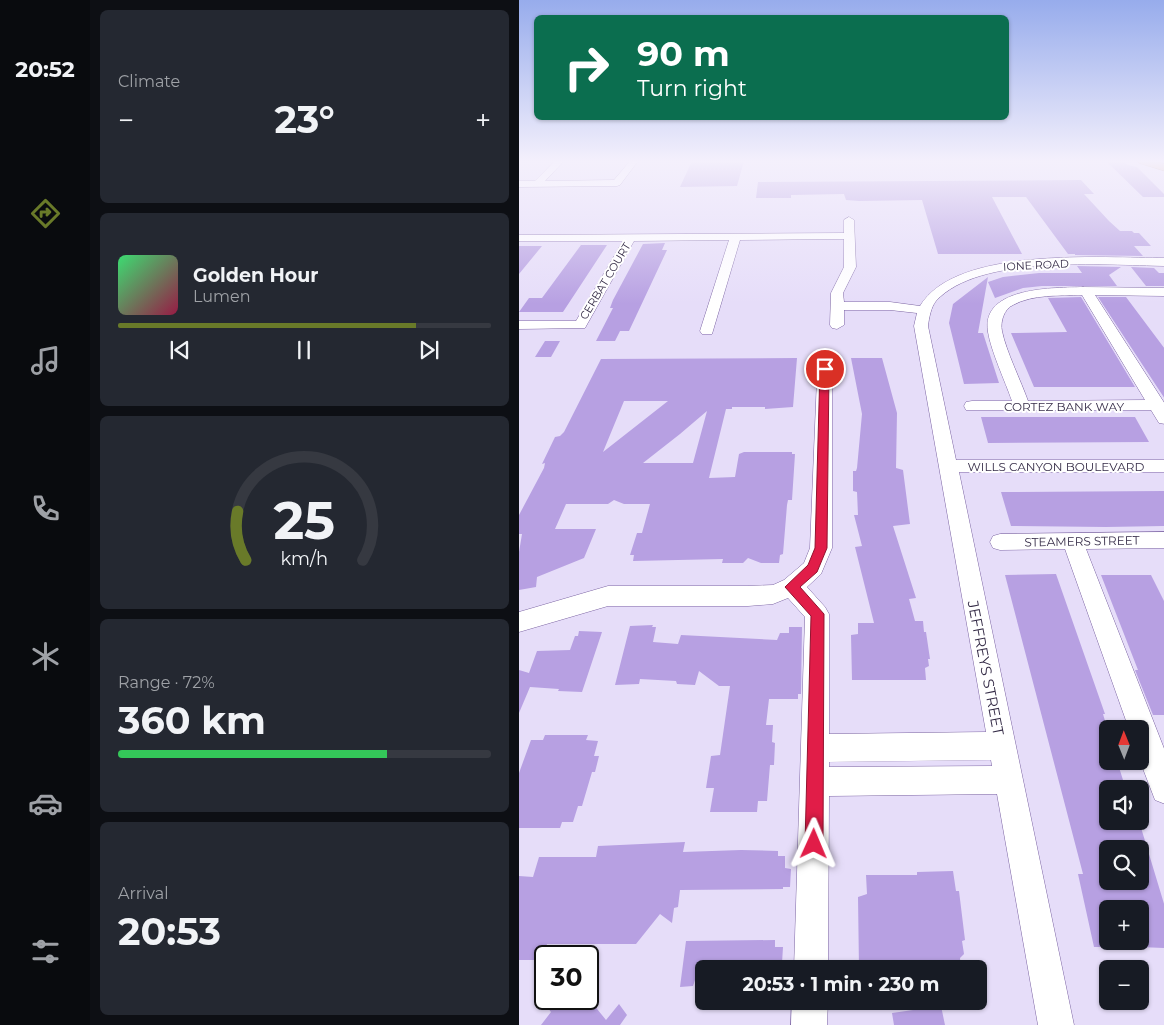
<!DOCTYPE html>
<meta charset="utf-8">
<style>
:root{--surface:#171b24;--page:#242831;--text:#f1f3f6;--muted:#9ea1a6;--line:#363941;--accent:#697a29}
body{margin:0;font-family:Montserrat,sans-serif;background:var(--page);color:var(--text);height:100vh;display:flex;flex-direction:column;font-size:19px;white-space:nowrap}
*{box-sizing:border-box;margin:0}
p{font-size:16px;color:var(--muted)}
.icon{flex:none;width:28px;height:28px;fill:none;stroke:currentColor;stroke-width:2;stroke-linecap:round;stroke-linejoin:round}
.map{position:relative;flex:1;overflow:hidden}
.drawer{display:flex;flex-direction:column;gap:10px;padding:10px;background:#0d0f14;width:429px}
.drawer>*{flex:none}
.hud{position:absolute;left:15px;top:15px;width:475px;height:105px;border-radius:8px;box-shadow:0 1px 4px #0004;background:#0b6e4f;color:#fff;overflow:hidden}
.needle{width:32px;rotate:359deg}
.fabs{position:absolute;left:580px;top:720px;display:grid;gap:10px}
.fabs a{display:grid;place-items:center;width:50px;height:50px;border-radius:8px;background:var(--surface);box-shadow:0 1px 4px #0004;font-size:25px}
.speed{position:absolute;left:15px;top:945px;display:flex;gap:10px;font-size:25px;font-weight:700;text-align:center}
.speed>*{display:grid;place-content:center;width:65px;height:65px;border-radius:50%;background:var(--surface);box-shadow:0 1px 4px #0004;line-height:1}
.speed .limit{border:2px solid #111;border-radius:8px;background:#fff;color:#111}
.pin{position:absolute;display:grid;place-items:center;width:42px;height:42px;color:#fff;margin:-21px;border:2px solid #fff;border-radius:50%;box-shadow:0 1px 5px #0007}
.me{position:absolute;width:55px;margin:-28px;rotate:1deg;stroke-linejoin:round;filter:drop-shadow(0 0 4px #0008)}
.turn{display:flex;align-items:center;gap:18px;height:105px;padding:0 20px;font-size:22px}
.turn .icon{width:65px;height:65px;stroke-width:2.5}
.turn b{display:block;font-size:35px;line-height:42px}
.big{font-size:38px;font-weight:700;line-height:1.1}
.drawer .tile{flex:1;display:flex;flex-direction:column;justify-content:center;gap:8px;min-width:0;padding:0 18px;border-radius:8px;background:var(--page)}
.drawer .dial{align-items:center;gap:0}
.dial svg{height:130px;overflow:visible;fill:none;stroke:var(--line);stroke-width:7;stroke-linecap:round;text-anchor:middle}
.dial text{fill:var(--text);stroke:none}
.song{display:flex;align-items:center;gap:15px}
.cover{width:60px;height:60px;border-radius:8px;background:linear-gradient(135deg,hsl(140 70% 55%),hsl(340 70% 35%))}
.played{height:5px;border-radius:2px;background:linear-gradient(90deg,var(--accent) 80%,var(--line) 80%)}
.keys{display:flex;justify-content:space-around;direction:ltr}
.heat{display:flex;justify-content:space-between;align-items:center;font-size:28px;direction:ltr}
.charge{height:8px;border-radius:4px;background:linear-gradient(90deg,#34c759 72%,var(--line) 0)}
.trip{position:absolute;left:176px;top:960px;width:292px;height:50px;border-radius:8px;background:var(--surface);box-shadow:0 1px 4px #0004;font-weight:700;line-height:50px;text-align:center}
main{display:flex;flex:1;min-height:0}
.dock{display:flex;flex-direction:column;width:90px;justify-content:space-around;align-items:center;background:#090b0e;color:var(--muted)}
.dock .icon{width:35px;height:35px}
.dock .current{color:var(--accent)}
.dock b{font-size:22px;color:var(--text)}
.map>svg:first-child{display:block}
.building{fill:#b7a0e2;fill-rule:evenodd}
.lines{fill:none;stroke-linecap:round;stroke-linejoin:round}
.minor-casing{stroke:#7c65a3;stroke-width:1}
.major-casing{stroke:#905b34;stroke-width:1}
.minor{fill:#fff;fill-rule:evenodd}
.major{fill:#d9ac7f;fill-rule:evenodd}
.route{fill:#e11d48;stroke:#92132f}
.labels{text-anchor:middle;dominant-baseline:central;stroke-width:4;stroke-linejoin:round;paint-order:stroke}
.far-street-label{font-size:11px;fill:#362d48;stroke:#fff}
.street-label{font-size:12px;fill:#362d48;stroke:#fff}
.near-street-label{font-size:15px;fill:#362d48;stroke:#fff}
</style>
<main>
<nav class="dock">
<b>20:52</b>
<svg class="icon current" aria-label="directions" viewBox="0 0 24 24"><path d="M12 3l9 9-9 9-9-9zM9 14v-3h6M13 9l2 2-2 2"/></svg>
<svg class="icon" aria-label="music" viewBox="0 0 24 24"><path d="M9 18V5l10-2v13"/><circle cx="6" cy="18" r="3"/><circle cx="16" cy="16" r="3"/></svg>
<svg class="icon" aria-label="phone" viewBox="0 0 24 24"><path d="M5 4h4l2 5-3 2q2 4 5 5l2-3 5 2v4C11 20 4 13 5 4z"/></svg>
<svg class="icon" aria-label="climate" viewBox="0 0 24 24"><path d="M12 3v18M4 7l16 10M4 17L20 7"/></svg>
<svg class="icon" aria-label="car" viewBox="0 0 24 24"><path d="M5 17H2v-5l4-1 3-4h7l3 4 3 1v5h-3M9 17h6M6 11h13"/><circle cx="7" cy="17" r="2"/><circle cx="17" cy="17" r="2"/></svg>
<svg class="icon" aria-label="filters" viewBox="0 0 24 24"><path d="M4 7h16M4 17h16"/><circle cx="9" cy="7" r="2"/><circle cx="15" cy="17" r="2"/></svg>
</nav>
<section class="drawer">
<div class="tile"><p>Climate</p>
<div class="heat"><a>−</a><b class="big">23°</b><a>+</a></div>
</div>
<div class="tile">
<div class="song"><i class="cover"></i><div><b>Golden Hour</b><p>Lumen</p></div></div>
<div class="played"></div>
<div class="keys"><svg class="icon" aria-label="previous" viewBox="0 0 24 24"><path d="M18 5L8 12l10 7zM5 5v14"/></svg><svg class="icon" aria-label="pause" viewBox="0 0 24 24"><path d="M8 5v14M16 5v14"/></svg><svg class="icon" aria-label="next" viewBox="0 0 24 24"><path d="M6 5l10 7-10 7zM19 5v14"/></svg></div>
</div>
<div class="tile dial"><svg viewBox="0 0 100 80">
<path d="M14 69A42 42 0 1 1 86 69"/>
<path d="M14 69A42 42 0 0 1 9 39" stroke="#697a29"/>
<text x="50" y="56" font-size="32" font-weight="700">25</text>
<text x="50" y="72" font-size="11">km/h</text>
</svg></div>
<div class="tile"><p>Range · 72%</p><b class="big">360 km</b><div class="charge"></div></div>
<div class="tile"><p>Arrival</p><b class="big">20:53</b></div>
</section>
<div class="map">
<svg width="646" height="1025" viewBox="0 0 646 1025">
<rect width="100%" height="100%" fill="#e6ddf9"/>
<!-- building -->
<path class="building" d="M 173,161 L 225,161 L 218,186 L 161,187 Z
M 587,161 L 604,161 L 609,165 L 618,167 L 646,195 L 646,197 L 624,197 Z
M 562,180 L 575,194 L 565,194 L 590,221 L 601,231 L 613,231 L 615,233 L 620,233 L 632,246 L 615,246 L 624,256 L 556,255 L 556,254 L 549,254 L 507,197 L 473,197 L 503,254 L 419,254 L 403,200 L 340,201 L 327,200 L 325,194 L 272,195 L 272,198 L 237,198 L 239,182 Z
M 146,243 L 143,250 L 148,250 L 110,331 L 101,331 L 96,341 L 77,341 L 94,308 L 91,308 L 94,300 L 124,244 Z
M 62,245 L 88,245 L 44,312 L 0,312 L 10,298 L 23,298 Z
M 0,246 L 23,246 L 0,274 Z
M 558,266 L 602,267 L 590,275 L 598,286 L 523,286 L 504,288 L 476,298 L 469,282 L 484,277 L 520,273 L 563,273 Z
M 612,267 L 635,268 L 640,273 L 646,273 L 646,286 L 627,286 Z
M 469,277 L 459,333 L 464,333 L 480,383 L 445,384 L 430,323 L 434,304 Z
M 562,297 L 616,387 L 515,387 L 492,333 L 548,332 L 529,298 Z
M 579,297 L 607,297 L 646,349 L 646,399 Z
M 26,341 L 41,341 L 32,357 L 16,357 Z
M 278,358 L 274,407 L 246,409 L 246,407 L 213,407 L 213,409 L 207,409 L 190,478 L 216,477 L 220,454 L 225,452 L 273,452 L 273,454 L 276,454 L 273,500 L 269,500 L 268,505 L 264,554 L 261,555 L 260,563 L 242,563 L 229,558 L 224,563 L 203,563 L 204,559 L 114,561 L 115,555 L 111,555 L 118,533 L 123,533 L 131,504 L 105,504 L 95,500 L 89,504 L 47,504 L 36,529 L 77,529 L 65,558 L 18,577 L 17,587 L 0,590 L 0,552 L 3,534 L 0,534 L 0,515 L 25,468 L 26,463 L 23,464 L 36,437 L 41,436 L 45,432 L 82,359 ZM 105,401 L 149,401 L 84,452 ZM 188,411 L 174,463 L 124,463 L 161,434 Z
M 332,358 L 363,358 L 378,413 L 377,468 L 384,470 L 391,524 L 374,526 L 397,598 L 390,599 L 396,621 L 404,621 L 405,632 L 407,632 L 411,659 L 409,659 L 410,666 L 406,668 L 407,680 L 333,680 L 332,635 L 339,634 L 339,623 L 355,623 L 336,547 L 343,546 L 335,515 L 339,515 L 338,492 L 334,491 L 334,471 L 337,471 L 338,468 L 343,414 Z
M 462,417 L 616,417 L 630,442 L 469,443 Z
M 646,491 L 646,526 L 587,527 L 492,526 L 482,492 Z
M 537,574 L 586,714 L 584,714 L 589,731 L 589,761 L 598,761 L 604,780 L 589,780 L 589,821 L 620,821 L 646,907 L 646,948 L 621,947 L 621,909 L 589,909 L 589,947 L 575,947 L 559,874 L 564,874 L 486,575 ZM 589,849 L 621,849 L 621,881 L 589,881 Z
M 582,575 L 632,575 L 646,603 L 646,715 L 634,715 L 616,670 L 619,670 Z
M 134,625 L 133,627 L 137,627 L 134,642 L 159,644 L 162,635 L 258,640 L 261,633 L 270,633 L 270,627 L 283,627 L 282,694 L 279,694 L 279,699 L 250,699 L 247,725 L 254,725 L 253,742 L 256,743 L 255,765 L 251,765 L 248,801 L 239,801 L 238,812 L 191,812 L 195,788 L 187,788 L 192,756 L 201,755 L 211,686 L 200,686 L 180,671 L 176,685 L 158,684 L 157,681 L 121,679 L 120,684 L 96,685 L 111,626 Z
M 60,631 L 83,632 L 63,692 L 39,691 L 40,689 L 11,687 L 0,713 L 0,670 L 10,673 L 18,651 L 51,650 L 56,636 L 59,636 Z
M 26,735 L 69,735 L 67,740 L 79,741 L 75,756 L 80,756 L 76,772 L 73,772 L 63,806 L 59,806 L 54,822 L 43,822 L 41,828 L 0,828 L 0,773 L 12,740 L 24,740 Z
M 166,842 L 164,852 L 222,850 L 259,851 L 259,856 L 266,856 L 266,868 L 272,869 L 271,887 L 264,887 L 264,889 L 161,890 L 159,907 L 155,908 L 153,923 L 141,914 L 117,944 L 28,944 L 23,960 L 0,960 L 0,876 L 14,877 L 20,857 L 77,857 L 79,846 Z
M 434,871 L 437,891 L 440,891 L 446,940 L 443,941 L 445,954 L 441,958 L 442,969 L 340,969 L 339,897 L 348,894 L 347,875 L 398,875 L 398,872 Z
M 256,940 L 256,947 L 264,947 L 263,963 L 255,963 L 255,969 L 185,969 L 185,981 L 176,980 L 174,986 L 161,987 L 167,941 Z
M 22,999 L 70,999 L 87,1020 L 100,1004 L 108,1015 L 101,1025 L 22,1025 L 32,1012 Z
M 422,1006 L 426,1025 L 375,1025 L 373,1013 Z"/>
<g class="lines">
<defs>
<path id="minor" d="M 36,161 L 45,161 L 26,181 L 95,180 L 111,161 L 119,161 L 101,185 L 98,186 L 0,187 L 0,181 L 16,181 Z
M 330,217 L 335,220 L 337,267 L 324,293 L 325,302 L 371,302 L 401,306 C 437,246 584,258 646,258 L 646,266 C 586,265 460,254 417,301 C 412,307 410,318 409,326 L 437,460 L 646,460 L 646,472 L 440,472 L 555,1025 L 519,1025 L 478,794 L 310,796 L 309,969 L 275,969 L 286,617 L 269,598 L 254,604 L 229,606 L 89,606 L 0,632 L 0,612 L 89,586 L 229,586 L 254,585 L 265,580 L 285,563 L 291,548 L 299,354 L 301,351 L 311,351 L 313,354 L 313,548 L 302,574 L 288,587 L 306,607 L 310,614 L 310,734 L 467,732 L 395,326 L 398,313 L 371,310 L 325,310 L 325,325 L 318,329 L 313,328 L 311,325 L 312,293 L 325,267 L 325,239 L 221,240 L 193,334 L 183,334 L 181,331 L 210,240 L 115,241 L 66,328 L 0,329 L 0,321 L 57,321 L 104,241 L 0,241 L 0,235 L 325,233 L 325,220 ZM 472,760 L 473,766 L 310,767 L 310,762 Z
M 564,287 L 646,288 L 646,296 L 576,295 L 646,404 L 646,424 L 640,423 L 632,410 L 447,410 L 445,406 L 447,402 L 453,401 L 493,401 C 486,381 472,351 469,332 C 461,286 537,288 564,287 ZM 563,295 L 626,400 L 509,401 C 502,381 487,351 483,331 C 481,322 485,309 494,305 C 514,294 541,296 563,295 Z
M 646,532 L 646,548 L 567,549 L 646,751 L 646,804 L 636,800 L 621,761 L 621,729 L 610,729 L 546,549 L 481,550 L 474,548 L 471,542 L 474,536 L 481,534 Z
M 273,1001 L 309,1001 L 308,1025 L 272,1025 Z"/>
<path id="major" d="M 619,161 L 635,161 L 646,164 L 646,171 L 620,163 Z"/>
</defs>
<!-- minor casing -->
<use href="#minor" class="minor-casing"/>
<!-- major casing -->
<use href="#major" class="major-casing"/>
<!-- minor -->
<use href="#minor" class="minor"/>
<!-- major -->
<use href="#major" class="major"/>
</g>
<!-- sky -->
<linearGradient id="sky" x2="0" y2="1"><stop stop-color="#97acec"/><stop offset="0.53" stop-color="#f4f0fc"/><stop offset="1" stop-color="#f4f0fc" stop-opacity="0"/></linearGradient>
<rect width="646" height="304" fill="url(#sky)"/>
<!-- route -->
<path class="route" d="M 306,366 L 310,369 L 308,548 L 298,572 L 281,587 L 305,614 L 304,844 L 301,850 L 295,852 L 289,850 L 286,844 L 292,616 L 266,587 L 289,565 L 296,548 L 301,369 Z"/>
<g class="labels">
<!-- far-street labels -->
<g class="far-street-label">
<text transform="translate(517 265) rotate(-3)">IONE ROAD</text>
<text transform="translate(86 281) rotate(-59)">CERBAT COURT</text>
</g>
<!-- street labels -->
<g class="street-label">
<text x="545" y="406">CORTEZ BANK WAY</text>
<text x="537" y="466">WILLS CANYON BOULEVARD</text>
<text transform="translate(563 541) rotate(-1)">STEAMERS STREET</text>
</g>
<!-- near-street labels -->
<g class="near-street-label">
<text transform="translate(467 668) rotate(79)">JEFFREYS STREET</text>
</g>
</g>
</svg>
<div class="fabs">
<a><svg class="needle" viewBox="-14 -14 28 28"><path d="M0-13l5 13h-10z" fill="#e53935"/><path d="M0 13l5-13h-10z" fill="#9ea1a6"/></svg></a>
<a><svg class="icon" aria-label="sound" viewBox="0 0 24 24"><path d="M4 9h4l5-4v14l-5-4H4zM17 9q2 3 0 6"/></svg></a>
<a><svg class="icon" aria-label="search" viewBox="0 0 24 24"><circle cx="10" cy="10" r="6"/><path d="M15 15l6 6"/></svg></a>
<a>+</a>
<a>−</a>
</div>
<div class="speed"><div class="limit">30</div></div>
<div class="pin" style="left:306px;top:369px;background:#d93025"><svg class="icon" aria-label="arrive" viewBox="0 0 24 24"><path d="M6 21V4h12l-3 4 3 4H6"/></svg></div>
<svg class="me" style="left:295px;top:844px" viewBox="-20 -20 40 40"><path d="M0-17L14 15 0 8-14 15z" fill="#e11d48" stroke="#fff" stroke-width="4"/></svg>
<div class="trip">20:53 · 1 min · 230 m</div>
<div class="hud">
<div class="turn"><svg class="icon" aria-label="right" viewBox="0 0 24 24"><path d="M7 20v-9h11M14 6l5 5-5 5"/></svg><div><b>90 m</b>Turn right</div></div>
</div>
</div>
</main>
